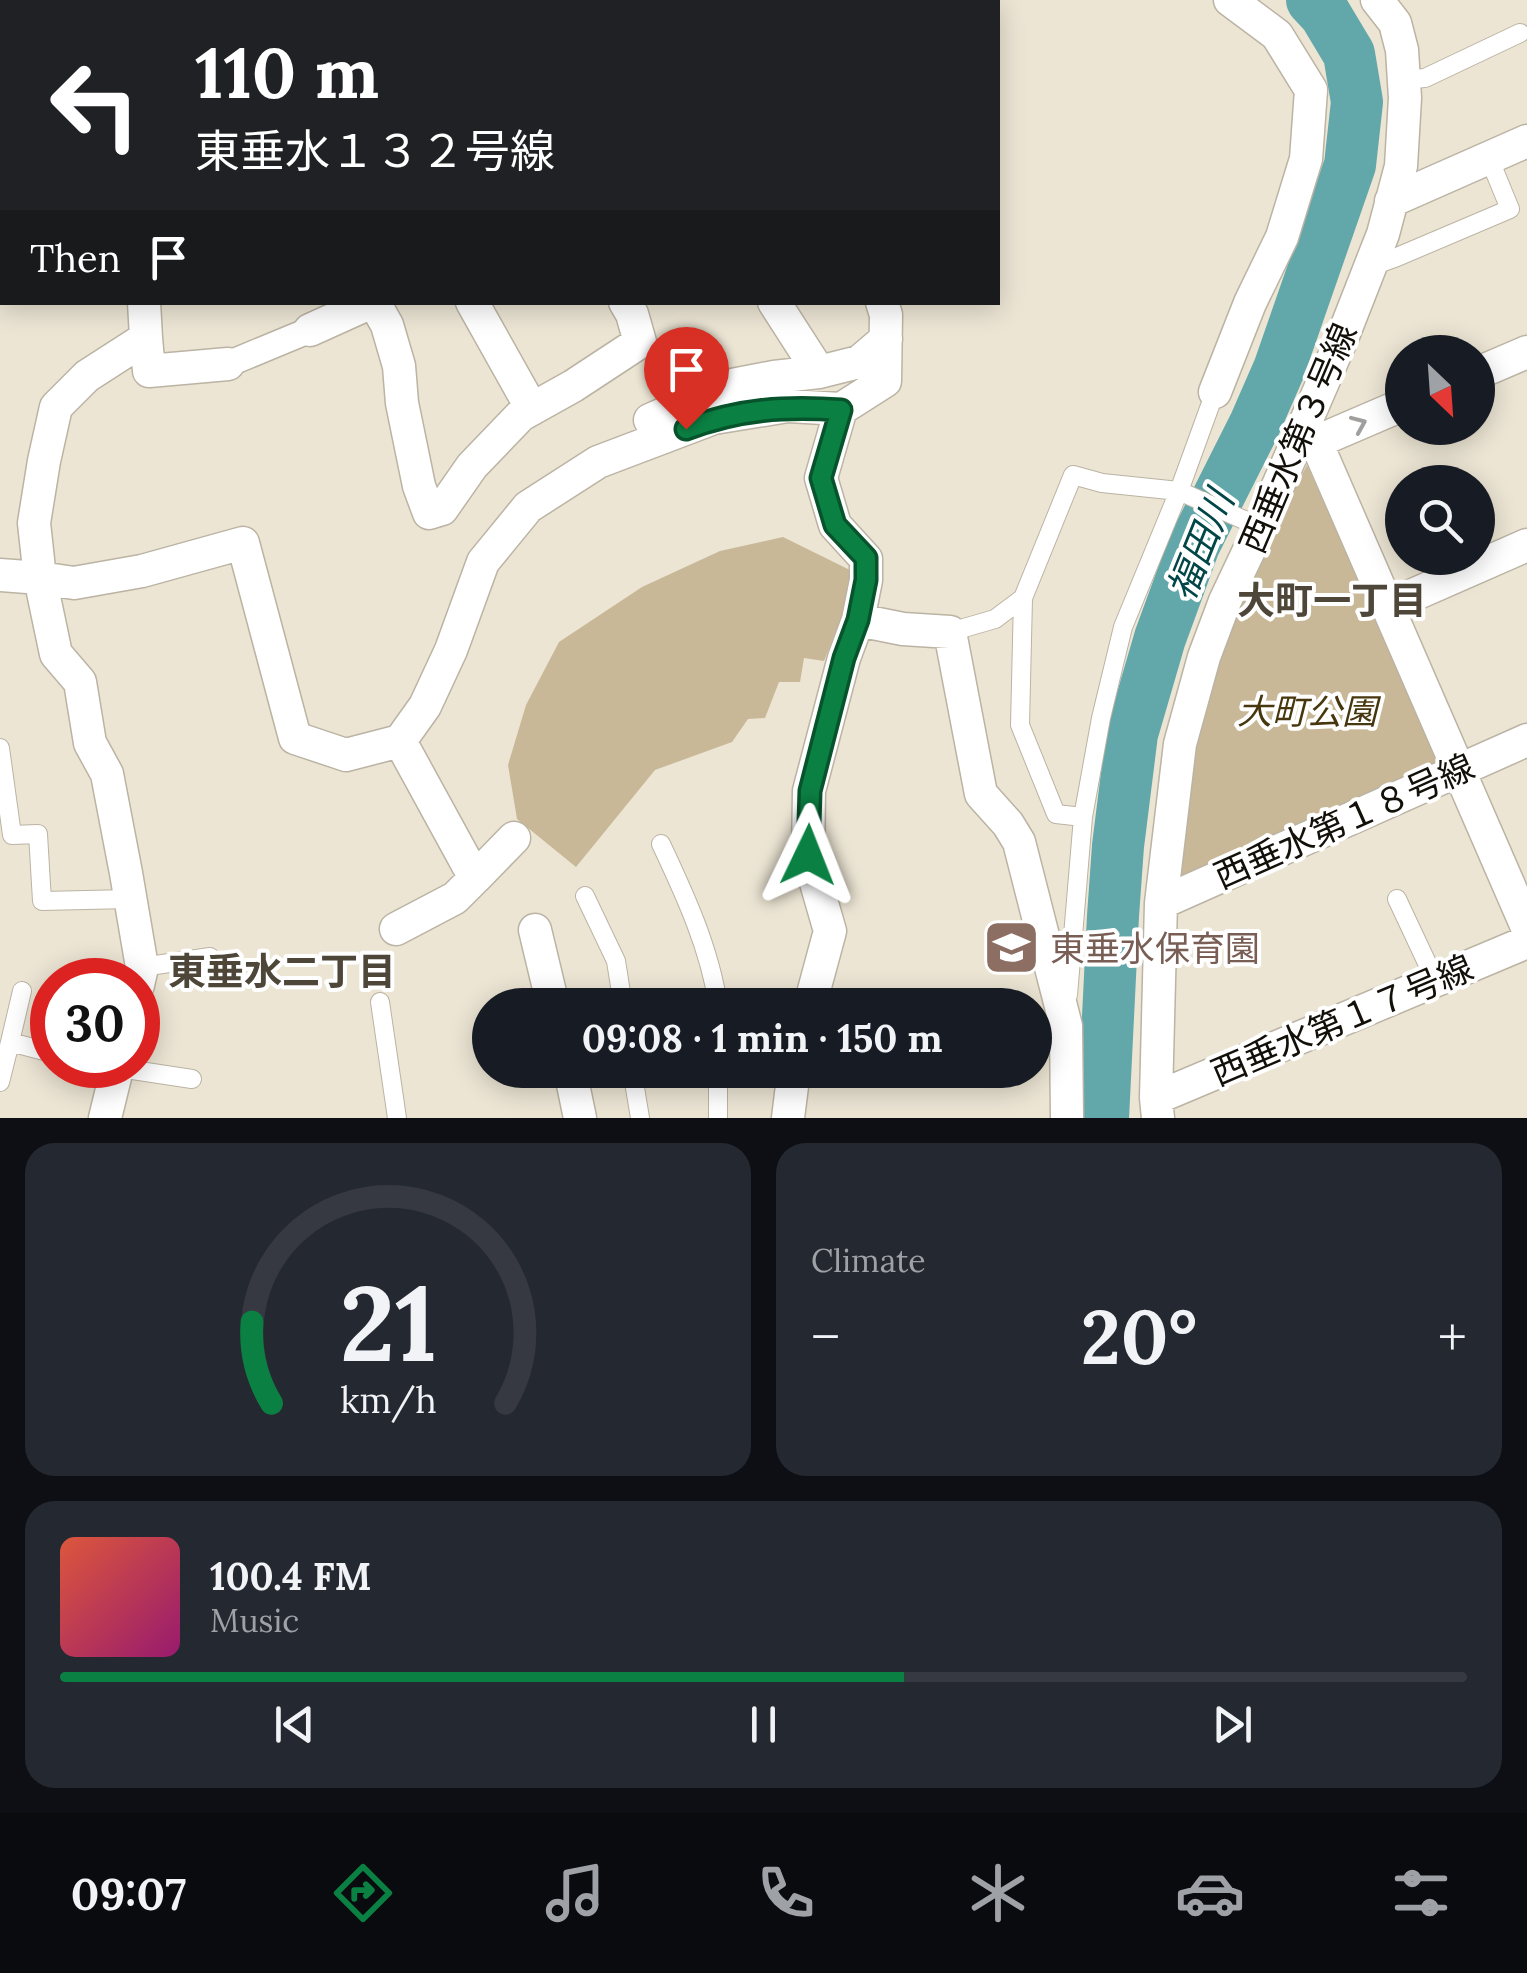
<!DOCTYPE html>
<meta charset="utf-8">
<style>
:root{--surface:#171b24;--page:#242831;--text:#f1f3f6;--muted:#9ea1a6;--line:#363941;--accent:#0b8043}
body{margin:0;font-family:Lora,"Noto Sans JP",serif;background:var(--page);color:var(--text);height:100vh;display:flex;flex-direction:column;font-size:38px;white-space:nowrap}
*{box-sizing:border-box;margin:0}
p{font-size:32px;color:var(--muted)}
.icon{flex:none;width:55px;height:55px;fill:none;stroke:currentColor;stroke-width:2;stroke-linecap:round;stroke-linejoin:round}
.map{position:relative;height:1118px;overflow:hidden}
.panel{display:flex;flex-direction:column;gap:25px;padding:25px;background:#0d0f14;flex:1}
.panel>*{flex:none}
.top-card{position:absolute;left:0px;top:0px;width:1000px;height:305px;box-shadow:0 5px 25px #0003;background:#202124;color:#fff;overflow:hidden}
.needle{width:65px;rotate:155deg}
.fabs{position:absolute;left:1385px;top:335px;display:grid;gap:20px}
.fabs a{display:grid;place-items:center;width:110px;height:110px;border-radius:50%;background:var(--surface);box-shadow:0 5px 25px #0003;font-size:50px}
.speed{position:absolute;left:30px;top:958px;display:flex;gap:20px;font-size:50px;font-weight:700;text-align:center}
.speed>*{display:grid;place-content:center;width:130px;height:130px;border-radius:50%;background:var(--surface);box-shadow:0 5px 25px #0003;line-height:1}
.speed .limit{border:15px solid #d22;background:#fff;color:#111}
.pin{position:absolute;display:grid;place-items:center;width:85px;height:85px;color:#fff;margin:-102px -42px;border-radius:50% 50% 50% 0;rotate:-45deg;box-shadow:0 0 10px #0007}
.pin .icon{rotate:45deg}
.me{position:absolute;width:110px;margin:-55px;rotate:2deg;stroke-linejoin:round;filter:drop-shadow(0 0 8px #0008)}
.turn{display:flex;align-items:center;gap:35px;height:210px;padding:0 30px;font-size:45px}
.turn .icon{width:130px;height:130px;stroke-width:2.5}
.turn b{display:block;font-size:70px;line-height:85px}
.then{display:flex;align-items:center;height:95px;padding:0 30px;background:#0003;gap:20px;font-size:38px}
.big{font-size:75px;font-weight:700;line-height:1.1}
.panel .widget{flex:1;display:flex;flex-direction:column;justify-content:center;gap:15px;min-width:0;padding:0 35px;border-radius:30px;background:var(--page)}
.panel .dial{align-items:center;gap:0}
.dial svg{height:260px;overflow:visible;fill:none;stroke:var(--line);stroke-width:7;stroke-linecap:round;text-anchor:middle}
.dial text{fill:var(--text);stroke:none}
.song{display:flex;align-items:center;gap:30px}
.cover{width:120px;height:120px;border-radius:15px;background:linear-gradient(135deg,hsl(10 70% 55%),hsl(320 70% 35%))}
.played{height:10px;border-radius:5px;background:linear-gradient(90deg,var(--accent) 60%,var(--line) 60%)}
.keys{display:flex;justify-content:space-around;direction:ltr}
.heat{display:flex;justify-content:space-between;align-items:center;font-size:55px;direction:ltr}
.panel .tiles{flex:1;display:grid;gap:25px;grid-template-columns:1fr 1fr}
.widget:last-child{grid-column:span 2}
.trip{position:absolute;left:472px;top:988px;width:580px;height:100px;border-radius:50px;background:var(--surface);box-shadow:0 5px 25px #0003;font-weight:700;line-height:100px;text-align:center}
.tab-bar{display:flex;height:160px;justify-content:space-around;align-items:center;background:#090b0e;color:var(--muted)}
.tab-bar .icon{width:70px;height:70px}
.tab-bar .on{color:var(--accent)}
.tab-bar b{font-size:45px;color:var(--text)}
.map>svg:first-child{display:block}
.green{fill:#c8b897}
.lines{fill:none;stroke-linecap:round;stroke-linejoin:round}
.river{stroke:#62a7aa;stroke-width:52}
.service-casing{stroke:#bbb3a3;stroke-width:20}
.pedestrian-casing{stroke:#bbb3a3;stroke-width:28}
.minor-casing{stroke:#bbb3a3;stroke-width:35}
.service{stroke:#fff;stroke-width:18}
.pedestrian{stroke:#fff;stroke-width:25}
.minor{stroke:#fff;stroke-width:32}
.oneway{stroke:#a19f9d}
.route-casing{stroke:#07532c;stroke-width:25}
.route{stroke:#0b8043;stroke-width:18}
.labels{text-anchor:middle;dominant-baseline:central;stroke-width:8;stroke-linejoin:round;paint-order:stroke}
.street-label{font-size:35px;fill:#13100a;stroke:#fff}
.park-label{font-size:35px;font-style:italic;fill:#47370e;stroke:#fff}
.education-label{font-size:35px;fill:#785e54;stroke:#fff;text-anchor:start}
.water-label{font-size:38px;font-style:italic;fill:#024648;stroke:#fff}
.neighbourhood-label{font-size:38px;font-weight:bold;fill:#4d4639;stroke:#fff}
</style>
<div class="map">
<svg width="1527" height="1118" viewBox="0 0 1527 1118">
<rect width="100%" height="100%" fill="#ece5d4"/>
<!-- green -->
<path class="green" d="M 1307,465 L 1442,762 L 1176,881 L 1182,810 L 1213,668 L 1277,523 Z
M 783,537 L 858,574 L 824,661 L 804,658 L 800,682 L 779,682 L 765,718 L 748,719 L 732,742 L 655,770 L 576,867 L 517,819 L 508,765 L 526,705 L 559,642 L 642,587 L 720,551 Z"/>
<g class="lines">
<!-- river -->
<path class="river" d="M 1103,1118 L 1113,916 L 1118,846 L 1132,734 L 1160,638 L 1194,545 L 1255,424 L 1279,369 L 1350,165 L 1357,102 L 1349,54 L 1325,14 L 1312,0"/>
<defs>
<path id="service" d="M 546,0 L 549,2
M 727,0 L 729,2
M 1403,80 L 1425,78 L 1520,33
M 1372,266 L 1397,257 L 1510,209 L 1489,158
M 1023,598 L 1020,725 L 1056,814 L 1083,817
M 950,632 L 995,619 L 1023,598 L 1073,475 L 1102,483 L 1179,491 L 1215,392
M 0,748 L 12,835 L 38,834 L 42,901 L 130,899
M 661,844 C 685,895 710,949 718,1005
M 585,896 L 616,961 L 623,1005
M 1397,899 L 1435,980
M 142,967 L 210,957
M 1068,995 L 1083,817 L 1101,718 L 1123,627 L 1179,491 L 1260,527
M 380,1002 L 397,1118
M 10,1042 L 22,991
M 113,1067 L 192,1079
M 632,1070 L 640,1118
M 718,1070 L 718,1118
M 0,1082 L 10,1042 L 52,1053"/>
<path id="pedestrian" d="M 228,364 L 310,330"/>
<path id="minor" d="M 797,0 L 797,2
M 65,2 L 65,0
M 0,154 L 2,154
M 1391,201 L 1527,141
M 374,302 L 387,325 L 399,366 L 402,403 L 419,486 L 429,513 L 442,509 L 472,466 L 521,415 L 573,386 L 640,342 L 632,314 L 625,302
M 472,302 L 532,409
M 310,330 L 372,302
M 146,338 L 149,371 L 228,364
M 819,372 L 859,362 L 886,339
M 1478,373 L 1527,352
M 1215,392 L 1250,303 L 1282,237 L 1306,159 L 1311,90 L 1277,35 L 1230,0
M 650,420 L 727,386 L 774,377 L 819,372 L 774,302
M 1316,442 L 1527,927
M 1316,442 L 1402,405
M 0,575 L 40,578 L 34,523 L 44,461 L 56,407 L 87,376 L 146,338 L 144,302
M 1388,606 L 1527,545
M 858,620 L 903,629 L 950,632 L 981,794 L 1008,824 L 1019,842 L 1066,1026 L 1067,1118
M 475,878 L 514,838
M 1161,903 L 1527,740
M 396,929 L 455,898 L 475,878 L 400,741
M 535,930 L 553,1005
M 138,985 L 142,967 L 126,873 L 107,774 L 90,743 L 80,682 L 56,654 L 40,578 L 74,583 L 142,571 L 243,543 L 295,738 L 346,755 L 400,741 L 425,706 L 451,650 L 483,562 L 528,507 L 598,462 L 714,418 L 788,406 L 841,409
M 810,1005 L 830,931 L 808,855 L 809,791 L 844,658 L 858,620 L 866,580 L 866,559 L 835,525 L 821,478 L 841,409 L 885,381 L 886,315 L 882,302
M 570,1070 L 580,1118
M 1156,1098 L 1527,942
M 105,1118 L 118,1065
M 788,1118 L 794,1070
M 1158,1118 L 1156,1098 L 1161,903 L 1180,744 L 1204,657 L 1225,601 L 1260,527 L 1343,336 L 1383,234 L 1401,166 L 1405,98 L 1402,50 L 1395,23 L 1377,0"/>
</defs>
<!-- service casing -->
<use href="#service" class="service-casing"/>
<!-- pedestrian casing -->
<use href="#pedestrian" class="pedestrian-casing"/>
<!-- minor casing -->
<use href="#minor" class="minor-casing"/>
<!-- service -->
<use href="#service" class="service"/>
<!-- pedestrian -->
<use href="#pedestrian" class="pedestrian"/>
<!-- minor -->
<use href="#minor" class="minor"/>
</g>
<!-- one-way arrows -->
<defs><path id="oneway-chevron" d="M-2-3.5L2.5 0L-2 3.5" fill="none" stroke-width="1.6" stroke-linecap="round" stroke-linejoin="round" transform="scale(2.5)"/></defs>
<use class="oneway" href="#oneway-chevron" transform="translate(1359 424) rotate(-23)"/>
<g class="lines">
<defs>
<path id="route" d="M 686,429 C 739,409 785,406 841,410 L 821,478 L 835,525 L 866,558 L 866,580 L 858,620 L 844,658 L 810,791 L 808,855"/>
</defs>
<!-- route casing -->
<use href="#route" class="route-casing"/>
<!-- route -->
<use href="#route" class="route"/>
</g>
<!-- icons -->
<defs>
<symbol id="school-square" viewBox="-11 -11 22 22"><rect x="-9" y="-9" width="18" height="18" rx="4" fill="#8d6e63" stroke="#fff"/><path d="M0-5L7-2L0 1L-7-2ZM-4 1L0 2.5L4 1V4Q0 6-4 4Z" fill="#fff"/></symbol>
</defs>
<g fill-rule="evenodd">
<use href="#school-square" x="980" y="916" width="63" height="63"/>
</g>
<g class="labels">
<!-- street labels -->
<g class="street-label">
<text transform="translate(1298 438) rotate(-67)">西垂水第３号線</text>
<text transform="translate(1344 821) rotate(-24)">西垂水第１８号線</text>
<text transform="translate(1342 1020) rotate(-23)">西垂水第１７号線</text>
</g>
<!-- park labels -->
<g class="park-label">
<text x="1307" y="711">大町公園</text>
</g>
<!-- education labels -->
<g class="education-label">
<text x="1050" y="948">東垂水保育園</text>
</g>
<!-- water labels -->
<g class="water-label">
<text transform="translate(1200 545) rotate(-68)">福田川</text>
</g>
<!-- neighbourhood labels -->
<g class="neighbourhood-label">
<text x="1332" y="600">大町一丁目</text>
<text x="282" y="971">東垂水二丁目</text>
</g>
</g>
</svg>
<div class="fabs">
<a><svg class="needle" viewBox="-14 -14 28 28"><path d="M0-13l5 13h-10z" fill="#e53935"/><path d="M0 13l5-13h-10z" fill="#9ea1a6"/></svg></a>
<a><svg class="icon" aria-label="search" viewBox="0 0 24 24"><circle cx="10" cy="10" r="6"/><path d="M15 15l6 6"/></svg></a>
</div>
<div class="speed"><div class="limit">30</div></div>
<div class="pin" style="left:686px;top:429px;background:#d93025"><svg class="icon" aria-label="arrive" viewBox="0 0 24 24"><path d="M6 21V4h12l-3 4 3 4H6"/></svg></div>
<svg class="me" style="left:808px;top:855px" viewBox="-20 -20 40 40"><path d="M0-17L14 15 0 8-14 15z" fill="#0b8043" stroke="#fff" stroke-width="4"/></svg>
<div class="trip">09:08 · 1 min · 150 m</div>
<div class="top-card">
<div class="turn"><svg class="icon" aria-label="left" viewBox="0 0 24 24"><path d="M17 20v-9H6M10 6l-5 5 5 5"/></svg><div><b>110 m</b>東垂水１３２号線</div></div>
<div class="then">Then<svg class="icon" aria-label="arrive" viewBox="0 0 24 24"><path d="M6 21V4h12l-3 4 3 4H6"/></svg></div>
</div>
</div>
<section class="panel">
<div class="tiles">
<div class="widget dial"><svg viewBox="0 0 100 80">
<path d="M14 69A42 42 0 1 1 86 69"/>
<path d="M14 69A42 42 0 0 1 8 44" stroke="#0b8043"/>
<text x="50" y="56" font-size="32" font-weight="700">21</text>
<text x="50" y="72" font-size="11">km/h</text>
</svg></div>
<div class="widget"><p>Climate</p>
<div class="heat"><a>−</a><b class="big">20°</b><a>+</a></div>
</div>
<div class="widget">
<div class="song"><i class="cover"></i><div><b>100.4 FM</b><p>Music</p></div></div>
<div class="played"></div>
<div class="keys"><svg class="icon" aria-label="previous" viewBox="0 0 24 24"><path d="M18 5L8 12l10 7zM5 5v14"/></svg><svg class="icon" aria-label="pause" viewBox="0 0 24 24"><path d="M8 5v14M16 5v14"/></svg><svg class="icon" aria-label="next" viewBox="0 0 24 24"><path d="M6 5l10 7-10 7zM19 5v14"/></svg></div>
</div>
</div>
</section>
<nav class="tab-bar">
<b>09:07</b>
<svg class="icon on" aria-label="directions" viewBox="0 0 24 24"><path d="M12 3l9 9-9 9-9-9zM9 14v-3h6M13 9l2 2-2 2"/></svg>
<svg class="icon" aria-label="music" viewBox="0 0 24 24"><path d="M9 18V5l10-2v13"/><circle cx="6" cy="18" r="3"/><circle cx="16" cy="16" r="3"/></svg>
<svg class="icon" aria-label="phone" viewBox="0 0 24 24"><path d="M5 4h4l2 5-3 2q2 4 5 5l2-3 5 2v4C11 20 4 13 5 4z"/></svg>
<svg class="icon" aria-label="climate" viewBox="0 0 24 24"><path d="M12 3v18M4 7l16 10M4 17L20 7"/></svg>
<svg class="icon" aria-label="car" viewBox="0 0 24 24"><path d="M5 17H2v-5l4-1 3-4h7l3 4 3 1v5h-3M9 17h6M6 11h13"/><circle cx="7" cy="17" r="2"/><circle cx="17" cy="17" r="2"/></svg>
<svg class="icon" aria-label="filters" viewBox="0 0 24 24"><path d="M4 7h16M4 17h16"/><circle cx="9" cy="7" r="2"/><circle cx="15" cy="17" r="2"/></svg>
</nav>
